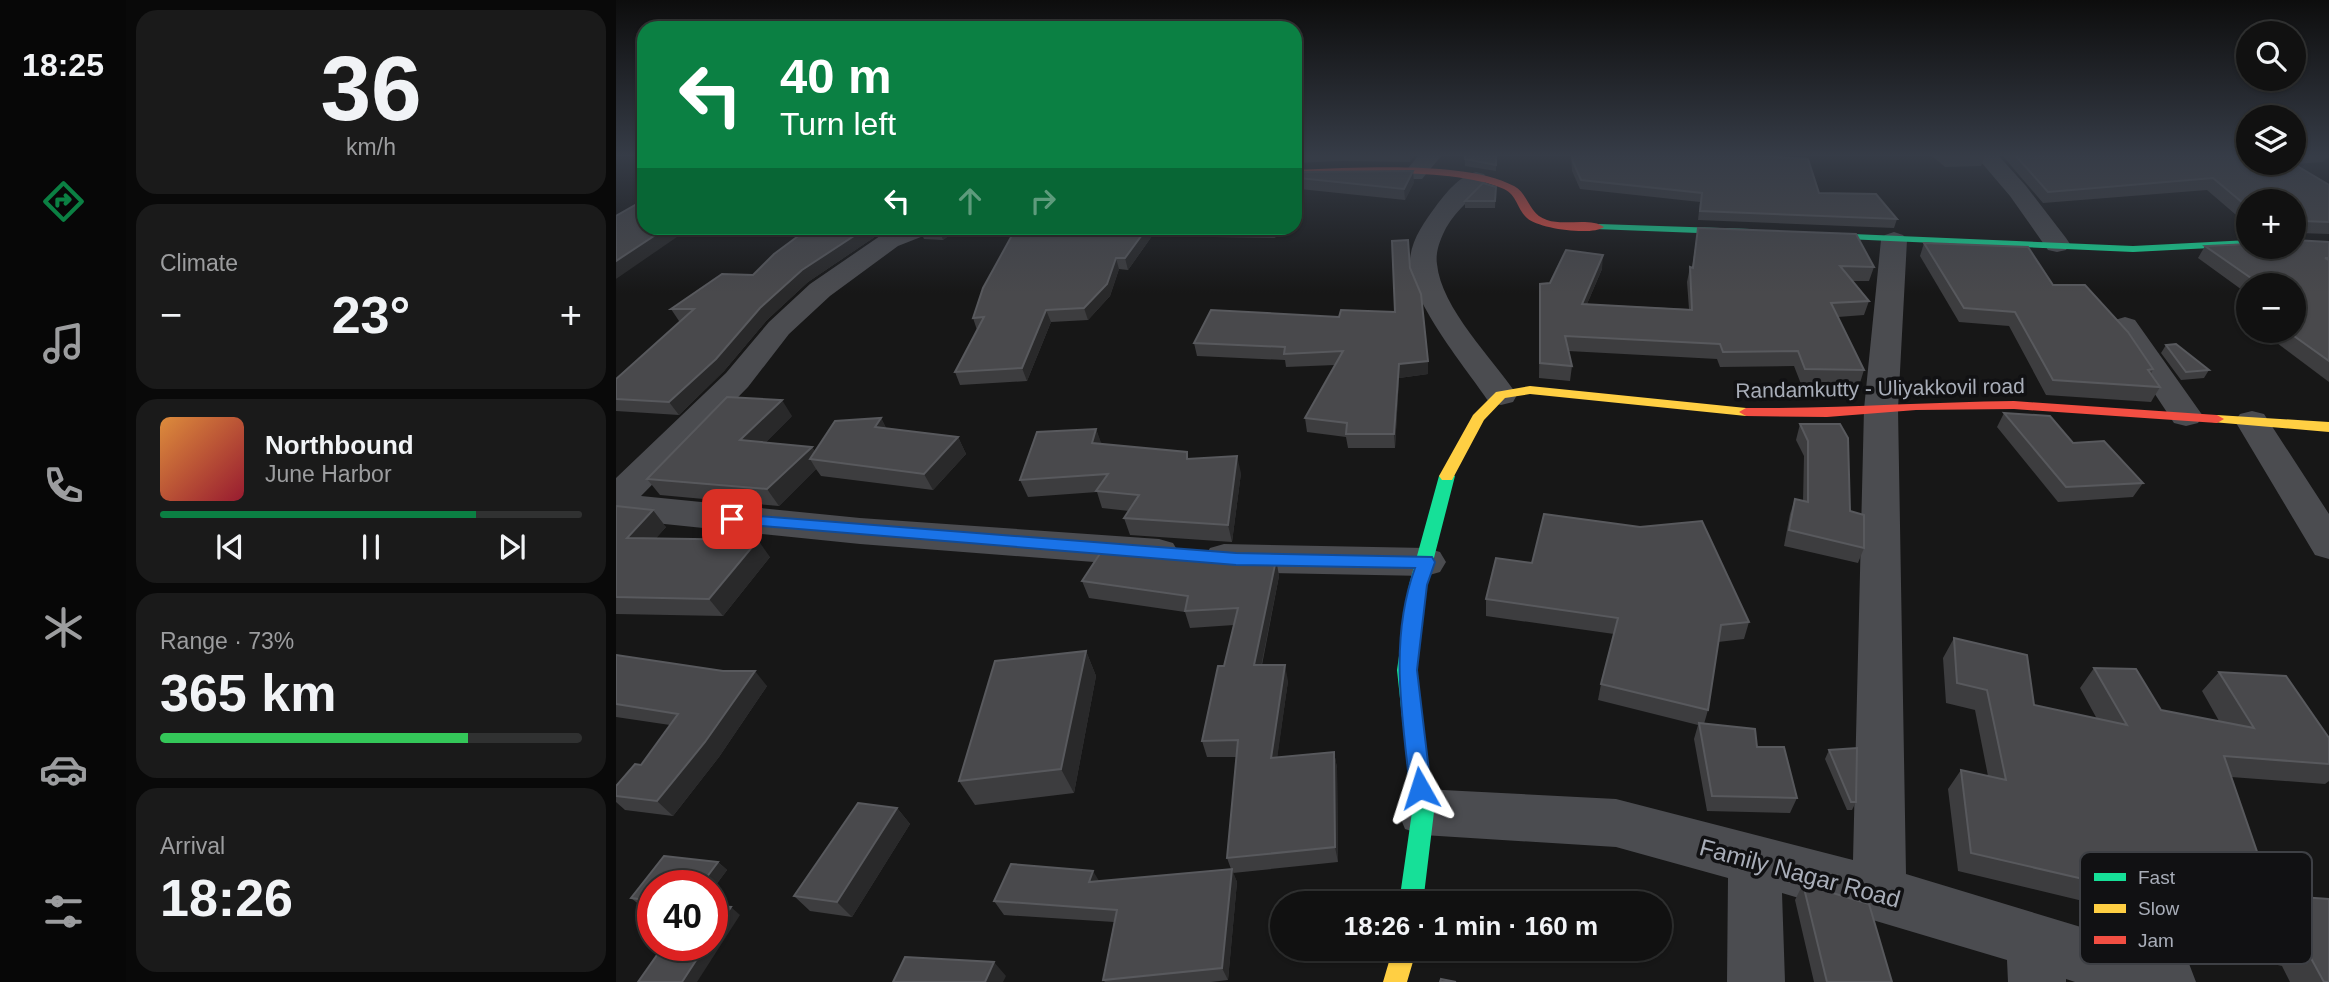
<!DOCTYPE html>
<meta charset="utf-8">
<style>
:root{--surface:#111;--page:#1a1a1a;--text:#f1f3f6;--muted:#9c9d9f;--line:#303131;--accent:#0b8043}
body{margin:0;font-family:Arial,sans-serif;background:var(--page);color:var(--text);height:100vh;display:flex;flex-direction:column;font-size:26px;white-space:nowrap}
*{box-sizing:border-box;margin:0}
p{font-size:23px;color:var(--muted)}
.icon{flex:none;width:38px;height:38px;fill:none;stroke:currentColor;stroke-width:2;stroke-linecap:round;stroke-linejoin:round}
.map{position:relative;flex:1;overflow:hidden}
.side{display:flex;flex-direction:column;gap:10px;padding:10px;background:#090909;width:490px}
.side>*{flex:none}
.banner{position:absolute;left:21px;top:21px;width:665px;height:214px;border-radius:21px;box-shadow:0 2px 5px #0004,0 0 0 2px var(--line);background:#0b8043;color:#fff;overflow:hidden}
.fabs{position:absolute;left:1620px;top:21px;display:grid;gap:14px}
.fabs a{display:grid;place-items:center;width:70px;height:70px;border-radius:50%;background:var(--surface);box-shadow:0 2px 5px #0004,0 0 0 2px var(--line);font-size:35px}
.speed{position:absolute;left:21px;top:870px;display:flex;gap:14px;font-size:35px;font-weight:700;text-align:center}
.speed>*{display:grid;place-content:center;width:91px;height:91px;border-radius:50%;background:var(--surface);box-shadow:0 2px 5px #0004,0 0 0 2px var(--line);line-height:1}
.speed .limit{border:10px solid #d22;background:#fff;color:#111}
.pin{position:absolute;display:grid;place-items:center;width:60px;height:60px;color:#fff;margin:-30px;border-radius:14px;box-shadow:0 4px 10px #0006}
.me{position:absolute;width:77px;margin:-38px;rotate:354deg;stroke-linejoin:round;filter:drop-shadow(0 0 5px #0008)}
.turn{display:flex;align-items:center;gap:24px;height:147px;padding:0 28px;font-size:32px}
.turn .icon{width:91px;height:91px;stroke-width:2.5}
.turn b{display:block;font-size:49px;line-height:60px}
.lanes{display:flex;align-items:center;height:66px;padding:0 28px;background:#0003;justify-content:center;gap:35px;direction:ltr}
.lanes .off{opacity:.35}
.big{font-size:52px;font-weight:700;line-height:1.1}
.side .card{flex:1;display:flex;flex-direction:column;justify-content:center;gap:10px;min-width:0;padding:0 24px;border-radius:21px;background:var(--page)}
.side .dial{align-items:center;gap:0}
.dial b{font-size:91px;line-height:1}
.song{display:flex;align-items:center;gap:21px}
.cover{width:84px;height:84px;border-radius:10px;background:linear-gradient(135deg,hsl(30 70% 55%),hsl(350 70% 35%))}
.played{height:7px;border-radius:4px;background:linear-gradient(90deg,var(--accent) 75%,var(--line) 75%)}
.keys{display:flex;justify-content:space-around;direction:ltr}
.heat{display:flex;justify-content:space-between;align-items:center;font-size:38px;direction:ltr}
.charge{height:10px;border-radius:5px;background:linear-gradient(90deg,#34c759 73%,var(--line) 0)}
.trip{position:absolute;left:654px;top:891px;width:402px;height:70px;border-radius:35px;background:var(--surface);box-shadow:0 2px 5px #0004,0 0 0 2px var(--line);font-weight:700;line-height:70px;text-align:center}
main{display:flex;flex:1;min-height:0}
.menu{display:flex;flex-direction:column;width:126px;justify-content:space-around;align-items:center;background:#070707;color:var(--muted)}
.menu .icon{width:49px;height:49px}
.menu .selected{color:var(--accent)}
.menu b{font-size:32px;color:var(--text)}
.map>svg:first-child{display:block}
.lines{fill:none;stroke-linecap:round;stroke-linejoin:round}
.street{fill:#4b4c50;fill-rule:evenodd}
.fast{fill:#16e098;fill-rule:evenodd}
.slow{fill:#ffcf43;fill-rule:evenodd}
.jam{fill:#f24e42;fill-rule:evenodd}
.wall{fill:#3d3d3f}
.shaded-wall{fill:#29292a}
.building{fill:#49494c;stroke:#58595d;stroke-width:2}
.route{fill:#1a73e8;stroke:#114b97;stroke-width:2}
.labels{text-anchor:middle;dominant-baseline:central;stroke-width:7;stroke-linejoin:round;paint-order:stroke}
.street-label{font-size:21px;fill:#a8adb8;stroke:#111113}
.near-street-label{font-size:24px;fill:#a8adb8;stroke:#111113}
.key{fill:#111113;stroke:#3e4045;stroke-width:2}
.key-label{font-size:19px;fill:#a8adb8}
</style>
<main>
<nav class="menu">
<b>18:25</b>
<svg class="icon selected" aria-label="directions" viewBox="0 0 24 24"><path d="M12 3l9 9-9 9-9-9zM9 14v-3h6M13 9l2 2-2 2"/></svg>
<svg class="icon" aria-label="music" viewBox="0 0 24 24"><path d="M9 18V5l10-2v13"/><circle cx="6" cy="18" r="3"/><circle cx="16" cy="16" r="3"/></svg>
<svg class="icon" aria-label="phone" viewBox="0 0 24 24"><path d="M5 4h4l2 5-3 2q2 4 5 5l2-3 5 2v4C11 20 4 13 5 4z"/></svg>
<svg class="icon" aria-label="climate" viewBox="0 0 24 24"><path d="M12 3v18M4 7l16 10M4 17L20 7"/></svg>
<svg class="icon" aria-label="car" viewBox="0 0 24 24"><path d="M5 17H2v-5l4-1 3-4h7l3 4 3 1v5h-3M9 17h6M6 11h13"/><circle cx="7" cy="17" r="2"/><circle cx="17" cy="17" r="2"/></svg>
<svg class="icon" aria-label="filters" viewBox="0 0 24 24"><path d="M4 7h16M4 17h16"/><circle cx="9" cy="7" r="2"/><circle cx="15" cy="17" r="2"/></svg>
</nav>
<section class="side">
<div class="card dial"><b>36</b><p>km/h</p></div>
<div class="card"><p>Climate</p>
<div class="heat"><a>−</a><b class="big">23°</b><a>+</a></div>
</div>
<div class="card">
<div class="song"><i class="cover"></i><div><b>Northbound</b><p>June Harbor</p></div></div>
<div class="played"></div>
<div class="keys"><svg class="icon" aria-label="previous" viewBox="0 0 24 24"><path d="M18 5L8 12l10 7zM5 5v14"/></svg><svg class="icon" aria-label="pause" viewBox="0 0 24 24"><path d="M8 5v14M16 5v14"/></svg><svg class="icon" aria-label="next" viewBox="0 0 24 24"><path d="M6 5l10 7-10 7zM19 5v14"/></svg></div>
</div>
<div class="card"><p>Range · 73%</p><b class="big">365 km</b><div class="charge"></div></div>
<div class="card"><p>Arrival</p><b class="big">18:26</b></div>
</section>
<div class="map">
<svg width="1713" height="982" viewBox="0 0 1713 982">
<rect width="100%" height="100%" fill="#171717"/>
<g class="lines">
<!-- street -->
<path class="street" d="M 803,155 L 826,155 L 806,179 L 790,179 L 787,174 Z
M 1359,155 L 1382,155 L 1410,186 L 1450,238 L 1454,244 L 1450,250 L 1441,252 L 1432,250 L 1394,196 Z
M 860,172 L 868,174 L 872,179 C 859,197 841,208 830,228 C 825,238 819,251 821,264 C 825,308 877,359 901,395 L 897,402 L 885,405 L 873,402 C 850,368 796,304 794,264 C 793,243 808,222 820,206 C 830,193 843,176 860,172 Z
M 284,228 L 319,228 L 315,233 L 282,246 L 214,296 L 173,334 L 132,387 L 25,496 L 244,518 L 543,539 L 557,543 L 563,553 L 557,563 L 543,567 L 244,544 L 0,519 L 0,478 L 110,373 L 153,322 L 194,284 L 264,236 Z
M 1278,232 L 1287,235 L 1291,240 L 1282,409 L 1290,874 L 1551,953 L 1572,961 L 1580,982 L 1459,982 L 1450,979 L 1450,982 L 1392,982 L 1391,960 L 1166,893 L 1169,982 L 1111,982 L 1112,878 L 1000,847 L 807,835 L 789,829 L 782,812 L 789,795 L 807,789 L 1000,799 L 1237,860 L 1248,409 L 1265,240 L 1269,235 Z
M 1509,317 L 1519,320 L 1582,409 L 1587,416 L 1582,423 L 1570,426 L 1558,423 L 1494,326 L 1499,320 Z
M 1636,411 L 1648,414 L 1713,514 L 1713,559 L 1699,555 L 1619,421 L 1624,414 Z
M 608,544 L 810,548 L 824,552 L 830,562 L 824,572 L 810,576 L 608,572 L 594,568 L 588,558 L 594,548 Z"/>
<!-- fast -->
<path class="fast" d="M 983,224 L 1134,229 L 1139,232 L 1134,235 L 979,229 L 978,227 Z
M 1190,232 L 1517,246 L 1633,240 L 1633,246 L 1517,252 L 1186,237 L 1185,235 Z
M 831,471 L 839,476 L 811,585 L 801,670 L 818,812 L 807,903 L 783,903 L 796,812 L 781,670 L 793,585 L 823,476 Z"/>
<!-- slow -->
<path class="slow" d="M 914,386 L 1130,408 L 1137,412 L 1130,416 L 914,394 L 889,398 L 868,420 L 836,480 L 826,480 L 823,476 L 857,415 L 880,392 Z
M 1601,415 L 1713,422 L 1713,432 L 1596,422 L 1594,419 L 1596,416 Z
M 777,948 L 801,948 L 791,982 L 767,982 Z"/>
<!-- jam -->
<path class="jam" d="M 726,168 C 775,167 855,164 898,186 C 913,194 912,214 931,220 C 948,226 975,217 988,227 C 976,236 923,229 911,218 C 901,209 901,195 888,189 C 838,167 735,173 679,176 L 679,170 Z
M 1398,401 L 1601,415 L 1608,419 L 1601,423 L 1398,409 L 1300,410 L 1211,417 L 1130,416 L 1123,412 L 1130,408 C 1220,409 1308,402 1398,401 Z"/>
</g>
<!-- wall -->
<path class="wall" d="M 679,155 L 799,155 L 794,162 L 725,161 L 679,163 Z
M 849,155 L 880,155 L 880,171 L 849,166 Z
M 955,155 L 1134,155 L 1203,193 L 1281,219 L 1278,228 L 1082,220 L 1084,202 L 964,189 L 956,171 Z
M 1315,155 L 1369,155 L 1365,166 L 1329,167 Z
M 1386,155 L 1633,155 L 1633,163 L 1678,163 L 1678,155 L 1713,155 L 1713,158 L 1710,158 L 1707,162 L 1677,164 L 1713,185 L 1713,234 L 1683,233 L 1678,240 L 1713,242 L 1713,382 L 1645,331 L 1678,331 L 1678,285 L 1633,285 L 1633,295 L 1582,258 L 1589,246 L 1678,247 L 1678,201 L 1633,201 L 1633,226 L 1591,190 L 1427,203 Z
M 679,172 L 798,182 L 789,200 L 684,189 L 679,200 Z
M 880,187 L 879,208 L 849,208 L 849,201 Z
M 303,228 L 343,228 L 327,240 L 308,239 Z
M 400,228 L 665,228 L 659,238 L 536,236 L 512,270 L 503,269 L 494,296 L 472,320 L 435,322 L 411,381 L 344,385 L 339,372 L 361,330 L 357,318 Z
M 1082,228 L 1258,267 L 1253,281 L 1236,281 L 1253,301 L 1248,315 L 1222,317 L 1248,370 L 1243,386 L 1185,384 L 1178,366 L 1104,367 L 1101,359 L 952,351 L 956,366 L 954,381 L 923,378 L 924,284 L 934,283 L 986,269 L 971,304 L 1073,309 L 1071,282 L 1074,267 L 1076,268 Z
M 263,234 L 192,282 L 151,320 L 108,371 L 63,415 L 0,411 L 0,379 L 65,321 L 63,321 L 55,309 L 137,275 Z
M 1308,243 L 1437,285 L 1537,369 L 1535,374 L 1544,387 L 1535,402 L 1430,395 L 1393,326 L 1343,322 L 1304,256 Z
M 794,268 L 812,361 L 812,374 L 783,378 L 779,448 L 732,448 L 730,437 L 691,432 L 689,418 L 719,365 L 670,367 L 669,360 L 581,356 L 578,343 L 723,317 L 779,312 Z
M 1633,302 L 1633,321 L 1624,315 Z
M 1550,345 L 1593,370 L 1588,378 L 1565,380 L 1545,353 Z
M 1388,413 L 1527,483 L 1517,497 L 1442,502 L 1381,427 Z
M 176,416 L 149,443 L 196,447 L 199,452 L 265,418 L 270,428 L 342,437 L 350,454 L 317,490 L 205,476 L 200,469 L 163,506 L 44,495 L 31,479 Z
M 1184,424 L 1234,511 L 1248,548 L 1242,563 L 1168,546 L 1174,514 L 1179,499 L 1187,501 L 1188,456 L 1180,440 Z
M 480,429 L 485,444 L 573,459 L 625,473 L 616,542 L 514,535 L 508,518 L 513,511 L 486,508 L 481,492 L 412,497 L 404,480 Z
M 0,506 L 50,527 L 40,538 L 154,557 L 107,616 L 0,614 Z
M 660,560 L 663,576 L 646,665 L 672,681 L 661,757 L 718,752 L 721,768 L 722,862 L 617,873 L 621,882 L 612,980 L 595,982 L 489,982 L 487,980 L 498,922 L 388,915 L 378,901 L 483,881 L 615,869 L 611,858 L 621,757 L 591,757 L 586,741 L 608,666 L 618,625 L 574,628 L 569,612 L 473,598 L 466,581 Z
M 870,599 L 1133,622 L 1128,639 L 1102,642 L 1092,710 L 1088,724 L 1141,747 L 1181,798 L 1174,813 L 1091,811 L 1078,739 L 1082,725 L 982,700 L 985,684 L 998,634 L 870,616 Z
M 1338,638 L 1418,705 L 1481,719 L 1464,688 L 1478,668 L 1545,710 L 1603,721 L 1586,691 L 1603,672 L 1713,738 L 1713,781 L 1709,784 L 1615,777 L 1656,895 L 1713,982 L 1674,982 L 1666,966 L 1577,945 L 1575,938 L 1473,910 L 1471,902 L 1342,871 L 1332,789 L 1345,770 L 1372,776 L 1359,710 L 1330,703 L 1327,658 Z
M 470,651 L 480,676 L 458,793 L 359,805 L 343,781 Z
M 0,655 L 151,686 L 103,757 L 57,816 L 9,810 L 0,802 L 0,786 L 25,765 L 54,725 L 0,717 Z
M 1213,750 L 1240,802 L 1236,810 L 1231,810 L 1209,759 Z
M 281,808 L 294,824 L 236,917 L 194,911 L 178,896 Z
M 48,856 L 102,862 L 111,870 L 96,890 L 96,886 L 37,886 L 37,907 L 25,906 L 15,898 Z
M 1187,884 L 1276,982 L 1198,982 L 1179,900 Z"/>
<!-- shaded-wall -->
<path class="shaded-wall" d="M 794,155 L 799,155 L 794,162 Z
M 797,171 L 798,182 L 789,200 L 788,189 Z
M 683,178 L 684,189 L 679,200 L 679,186 Z
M 50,228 L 74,228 L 0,279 L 0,261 Z
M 250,228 L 279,228 L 263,234 L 192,282 L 151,320 L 108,371 L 63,415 L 53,402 L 144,308 L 186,270 Z
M 324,228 L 343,228 L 327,240 L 323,229 Z
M 531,228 L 534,228 L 536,236 L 512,270 L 509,258 Z
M 657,228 L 665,228 L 659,238 Z
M 987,255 L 986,269 L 965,318 L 966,304 Z
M 500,258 L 503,269 L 494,296 L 472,320 L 468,308 Z
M 430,310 L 435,322 L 411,381 L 406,368 Z
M 812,361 L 812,374 L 783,378 L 779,448 L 778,434 L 783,364 Z
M 166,400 L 176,416 L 135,457 L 124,440 Z
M 265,418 L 273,434 L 259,427 Z
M 480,429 L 486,445 L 476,443 Z
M 342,437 L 350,454 L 317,490 L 308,474 Z
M 196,447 L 204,460 L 194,459 L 200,469 L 163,506 L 151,489 Z
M 621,456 L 625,473 L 616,542 L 612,525 Z
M 37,510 L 50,527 L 25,555 L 11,538 Z
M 142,540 L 154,557 L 107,616 L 93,599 Z
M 660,560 L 663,576 L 642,682 L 638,665 Z
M 470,651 L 480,676 L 458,793 L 445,769 Z
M 669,665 L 672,681 L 659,774 L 655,758 Z
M 139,671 L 151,686 L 103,757 L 57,816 L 41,801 Z
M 718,752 L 721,768 L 722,862 L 719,847 Z
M 281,808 L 294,824 L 236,917 L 221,902 Z
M 102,862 L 111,870 L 96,890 L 96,886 L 84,886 Z
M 616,869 L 621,882 L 612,980 L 606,968 Z
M 477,871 L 485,884 L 473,882 Z
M 115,907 L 124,915 L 81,982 L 66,982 L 90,945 L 96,945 L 96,936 Z
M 378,962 L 390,976 L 387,982 L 369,982 Z"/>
<!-- building -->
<path class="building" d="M 849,155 L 880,155 L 880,165 L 849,159 Z
M 956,155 L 1134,155 L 1192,159 L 1203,193 L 1260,194 L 1281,219 L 1084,211 L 1086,193 L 965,180 L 957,162 Z
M 1399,155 L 1633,155 L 1633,163 L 1676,163 L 1713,185 L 1713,222 L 1686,221 L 1683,232 L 1678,233 L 1678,201 L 1633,201 L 1633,208 L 1597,178 L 1432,192 Z
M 797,171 L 788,189 L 683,178 L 679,186 L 679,172 Z
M 867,183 L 880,187 L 879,201 L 849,201 Z
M 28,200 L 28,228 L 50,228 L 0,261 L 0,216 Z
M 193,228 L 250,228 L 186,270 L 144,308 L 100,359 L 53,402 L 0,399 L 0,379 L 78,309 L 55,309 L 106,274 L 137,275 L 158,254 Z
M 400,228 L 531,228 L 509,258 L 500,258 L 491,284 L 468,308 L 430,310 L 406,368 L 339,372 L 368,317 L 357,318 L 367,288 Z
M 1082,228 L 1240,234 L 1258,267 L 1224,266 L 1253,301 L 1215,303 L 1248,370 L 1189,369 L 1182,351 L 1107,352 L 1104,344 L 949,336 L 956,366 L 924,363 L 924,284 L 934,283 L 950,250 L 987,255 L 966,304 L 1076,310 L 1074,267 L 1077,268 Z
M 792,240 L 794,268 L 805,294 L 812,361 L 783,364 L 778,434 L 730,434 L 731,423 L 689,418 L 727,351 L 668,354 L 669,347 L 578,343 L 595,310 L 723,317 L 725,310 L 779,312 L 776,241 Z
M 1678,240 L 1713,242 L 1713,258 L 1709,258 L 1713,260 L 1713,361 L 1671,331 L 1678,331 L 1678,285 L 1645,285 L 1589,246 L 1633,244 L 1633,247 L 1678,247 Z
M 1308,243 L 1412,247 L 1437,285 L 1469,285 L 1512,332 L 1537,369 L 1532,370 L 1544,387 L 1437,380 L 1399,312 L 1348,308 Z
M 1560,344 L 1593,370 L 1570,372 L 1550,345 Z
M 111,397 L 166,400 L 124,440 L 196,447 L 151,489 L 31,479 Z
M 1388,413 L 1434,416 L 1457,443 L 1488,441 L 1527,483 L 1450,487 Z
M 265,418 L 259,427 L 342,437 L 308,474 L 194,459 L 219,421 Z
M 1184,424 L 1224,424 L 1232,438 L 1234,511 L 1248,515 L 1248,548 L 1173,530 L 1179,499 L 1192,502 L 1192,441 Z
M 480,429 L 476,443 L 571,452 L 571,459 L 621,456 L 612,525 L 508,518 L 523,495 L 480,491 L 492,474 L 404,480 L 421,432 Z
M 0,506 L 37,510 L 11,538 L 142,540 L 93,599 L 0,597 Z
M 928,514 L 1024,527 L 1086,521 L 1133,622 L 1105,625 L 1092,710 L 985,684 L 1002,618 L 870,599 L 880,558 L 916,563 Z
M 487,549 L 660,560 L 638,665 L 669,665 L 655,758 L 718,752 L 719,847 L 611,858 L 622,740 L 586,741 L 602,666 L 608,666 L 622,608 L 569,611 L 572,596 L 466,581 Z
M 1338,638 L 1411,655 L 1418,705 L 1511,725 L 1478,668 L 1520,669 L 1545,710 L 1638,728 L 1603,672 L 1670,676 L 1713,738 L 1713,764 L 1608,756 L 1656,895 L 1713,899 L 1713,982 L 1708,982 L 1690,949 L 1598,928 L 1596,921 L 1490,892 L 1489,884 L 1355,853 L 1345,770 L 1390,780 L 1371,690 L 1341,683 Z
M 470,651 L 445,769 L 343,781 L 379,661 Z
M 0,655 L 107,671 L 139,671 L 89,742 L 41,801 L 0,796 L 0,786 L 19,764 L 25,765 L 62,714 L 0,704 Z
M 1083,723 L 1139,729 L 1141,747 L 1168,747 L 1181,798 L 1096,796 Z
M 1241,748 L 1240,802 L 1235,802 L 1213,750 Z
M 242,803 L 281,808 L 221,902 L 178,896 Z
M 48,856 L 102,862 L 84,886 L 37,886 L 37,901 L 15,898 Z
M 395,864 L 477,871 L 473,882 L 616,869 L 606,968 L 487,980 L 501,910 L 378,901 Z
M 1187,884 L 1253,904 L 1276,982 L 1211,982 Z
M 96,906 L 115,907 L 96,936 Z
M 48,945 L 90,945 L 66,982 L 22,982 Z
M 289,957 L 378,962 L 369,982 L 277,982 Z
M 825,979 L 840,982 L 824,982 Z"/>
<!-- sky -->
<linearGradient id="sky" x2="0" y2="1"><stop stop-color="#0d0d0d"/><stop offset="0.53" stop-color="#363c47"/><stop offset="1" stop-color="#363c47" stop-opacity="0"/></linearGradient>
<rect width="1713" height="293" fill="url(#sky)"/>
<!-- route -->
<path class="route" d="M 116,514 L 620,553 L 816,557 L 819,562 L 811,585 L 801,670 L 815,788 L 812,795 L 804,798 L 797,795 L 794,788 C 786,715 773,639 799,568 L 620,565 L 110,523 L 107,519 L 110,515 Z"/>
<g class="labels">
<!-- street labels -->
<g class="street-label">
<text transform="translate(1264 388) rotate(-1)">Randamkutty - Uliyakkovil road</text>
</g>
<!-- near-street labels -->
<g class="near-street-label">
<text transform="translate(1184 873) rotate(15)">Family Nagar Road</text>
</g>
</g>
<!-- legend -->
<rect x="1464" y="852" width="232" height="112" rx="10" class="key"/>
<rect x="1478" y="873" width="32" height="8" fill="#16e098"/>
<rect x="1478" y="904" width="32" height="9" fill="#ffcf43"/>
<rect x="1478" y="936" width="32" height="8" fill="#f24e42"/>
<g class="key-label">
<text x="1522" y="884">Fast</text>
<text x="1522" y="915">Slow</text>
<text x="1522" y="947">Jam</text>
</g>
</svg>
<div class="fabs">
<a><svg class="icon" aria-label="search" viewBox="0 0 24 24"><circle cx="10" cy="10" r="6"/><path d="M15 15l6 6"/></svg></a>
<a><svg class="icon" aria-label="layers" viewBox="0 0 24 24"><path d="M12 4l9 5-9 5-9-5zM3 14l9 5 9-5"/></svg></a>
<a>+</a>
<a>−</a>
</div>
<div class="speed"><div class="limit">40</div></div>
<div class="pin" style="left:116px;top:519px;background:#d93025"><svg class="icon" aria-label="arrive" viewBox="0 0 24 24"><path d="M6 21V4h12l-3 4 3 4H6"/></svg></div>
<svg class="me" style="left:804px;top:788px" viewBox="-20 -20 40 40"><path d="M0-17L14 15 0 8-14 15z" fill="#1a73e8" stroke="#fff" stroke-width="4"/></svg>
<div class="trip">18:26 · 1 min · 160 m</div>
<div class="banner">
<div class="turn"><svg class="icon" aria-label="left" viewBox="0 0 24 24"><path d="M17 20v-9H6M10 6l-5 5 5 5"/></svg><div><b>40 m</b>Turn left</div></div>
<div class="lanes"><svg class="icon" aria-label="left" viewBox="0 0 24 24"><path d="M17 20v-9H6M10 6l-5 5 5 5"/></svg><svg class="icon off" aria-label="ahead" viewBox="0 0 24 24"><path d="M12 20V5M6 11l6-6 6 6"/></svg><svg class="icon off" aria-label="right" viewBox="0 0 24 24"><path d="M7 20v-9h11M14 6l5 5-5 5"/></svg></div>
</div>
</div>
</main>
